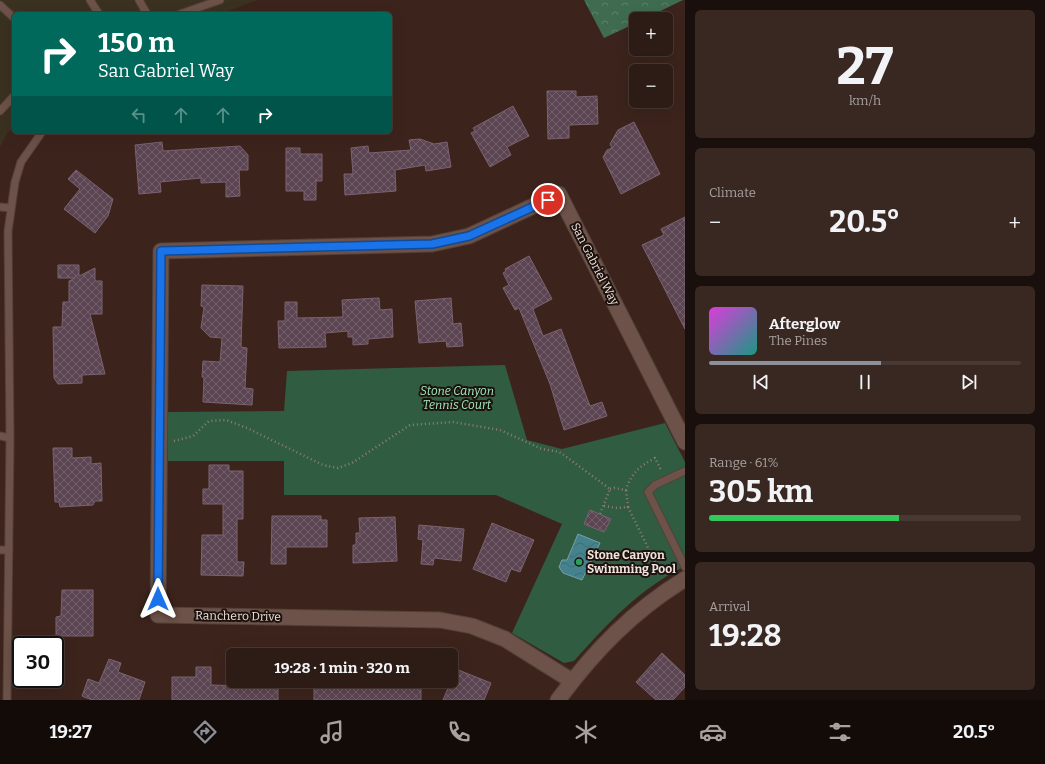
<!DOCTYPE html>
<meta charset="utf-8">
<style>
:root{--surface:#2d1b15;--page:#392822;--text:#f1f3f6;--muted:#a7a1a0;--line:#483934;--accent:#8c9099}
body{margin:0;font-family:Bitter,serif;background:var(--page);color:var(--text);height:100vh;display:flex;flex-direction:column;font-size:15px;white-space:nowrap}
*{box-sizing:border-box;margin:0}
p{font-size:13px;color:var(--muted)}
.icon{flex:none;width:22px;height:22px;fill:none;stroke:currentColor;stroke-width:2;stroke-linecap:round;stroke-linejoin:round}
.map{position:relative;flex:1;overflow:hidden}
.details{display:flex;flex-direction:column;gap:10px;padding:10px;background:#190f0c;width:360px}
.details>*{flex:none}
.top-card{position:absolute;left:12px;top:12px;width:380px;height:122px;border-radius:6px;box-shadow:0 4px 16px #0002,0 0 0 1px var(--line);background:#00695c;color:#fff;overflow:hidden}
.tools{position:absolute;left:629px;top:12px;display:grid;gap:8px}
.tools a{display:grid;place-items:center;width:44px;height:44px;border-radius:6px;background:var(--surface);box-shadow:0 4px 16px #0002,0 0 0 1px var(--line);font-size:20px}
.speed{position:absolute;left:12px;top:636px;display:flex;gap:8px;font-size:20px;font-weight:700;text-align:center}
.speed>*{display:grid;place-content:center;width:52px;height:52px;border-radius:50%;background:var(--surface);box-shadow:0 4px 16px #0002,0 0 0 1px var(--line);line-height:1}
.speed .limit{border:2px solid #111;border-radius:6px;background:#fff;color:#111}
.pin{position:absolute;display:grid;place-items:center;width:34px;height:34px;color:#fff;margin:-17px;border:2px solid #fff;border-radius:50%;box-shadow:0 1px 4px #0007}
.me{position:absolute;width:44px;margin:-22px;rotate:0deg;stroke-linejoin:round;filter:drop-shadow(0 0 3px #0008)}
.turn{display:flex;align-items:center;gap:14px;height:84px;padding:0 20px;font-size:18px}
.turn .icon{width:52px;height:52px;stroke-width:2.5}
.turn b{display:block;font-size:28px;line-height:34px}
.lanes{display:flex;align-items:center;height:38px;padding:0 20px;background:#0003;justify-content:center;gap:20px;direction:ltr}
.lanes .off{opacity:.35}
.big{font-size:30px;font-weight:700;line-height:1.1}
.details .widget{flex:1;display:flex;flex-direction:column;justify-content:center;gap:6px;min-width:0;padding:0 14px;border-radius:6px;background:var(--page)}
.details .dial{align-items:center;gap:0}
.dial b{font-size:52px;line-height:1}
.song{display:flex;align-items:center;gap:12px}
.cover{width:48px;height:48px;border-radius:6px;background:linear-gradient(135deg,hsl(300 70% 55%),hsl(170 70% 35%))}
.played{height:4px;border-radius:2px;background:linear-gradient(90deg,var(--accent) 55%,var(--line) 55%)}
.keys{display:flex;justify-content:space-around;direction:ltr}
.heat{display:flex;justify-content:space-between;align-items:center;font-size:22px;direction:ltr}
.charge{height:6px;border-radius:3px;background:linear-gradient(90deg,#34c759 61%,var(--line) 0)}
.trip{position:absolute;left:226px;top:648px;width:232px;height:40px;border-radius:6px;background:var(--surface);box-shadow:0 4px 16px #0002,0 0 0 1px var(--line);font-weight:700;line-height:40px;text-align:center}
.menu{display:flex;height:64px;justify-content:space-around;align-items:center;background:#120b08;color:var(--muted)}
.menu .icon{width:28px;height:28px}
.menu .active{color:var(--accent)}
.menu b{font-size:18px;color:var(--text)}
main{display:flex;flex:1;min-height:0}
.map>svg:first-child{display:block}
.commercial{fill:#3b3121}
.forest{fill:url(#forest-crowns)}
.park{fill:#305c42}
.water{fill:url(#water-waves);stroke:#78a0a5}
.building{fill:url(#building-cross-hatch);stroke:#7c6271}
.lines{fill:none;stroke-linecap:round;stroke-linejoin:round}
.lane-casing{stroke:#544039;stroke-width:9}
.street-casing{stroke:#544039;stroke-width:17}
.path{stroke:#927e77;stroke-width:2.5;stroke-dasharray:1 3;stroke-linecap:butt}
.lane{stroke:#6c5248;stroke-width:7}
.street{stroke:#6c5248;stroke-width:15}
.route-casing{stroke:#114b97;stroke-width:10}
.route{stroke:#1a73e8;stroke-width:7}
.leisure-dot{fill:#2e9e5b;stroke:#1b110d;stroke-width:1.5}
.labels{text-anchor:middle;dominant-baseline:central;stroke-width:4;stroke-linejoin:round;paint-order:stroke}
.street-label{font-size:12px;fill:#f2e2dc;stroke:#1b110d}
.park-label{font-size:12px;font-style:italic;fill:#a4ecbf;stroke:#1b110d}
.poi-label{font-size:12px;font-weight:bold;fill:#f2e2dc;stroke:#1b110d;text-anchor:start}
</style>
<main>
<div class="map">
<svg width="685" height="700" viewBox="0 0 685 700">
<defs>
<pattern id="forest-crowns" width="20" height="18" patternUnits="userSpaceOnUse"><rect width="20" height="18" fill="#3f6c51"/><path d="M2 6a3 3 0 1 1 6 0M12 15a3 3 0 1 1 6 0" fill="none" stroke="#5b8169"/></pattern>
<pattern id="water-waves" width="16" height="10" patternUnits="userSpaceOnUse"><rect width="16" height="10" fill="#44838d"/><path d="M0 5q4-4 8 0t8 0" fill="none" stroke="#466a6f"/></pattern>
<pattern id="building-cross-hatch" width="8" height="8" patternUnits="userSpaceOnUse"><rect width="8" height="8" fill="#5c4552"/><path d="M0 0l8 8M0 8l8-8" fill="none" stroke="#74606a"/></pattern>
</defs>
<rect width="100%" height="100%" fill="#3c241c"/>
<!-- commercial -->
<path class="commercial" d="M 0,0 L 257,0 L 220,14 L 14,14 L 14,127 L 7,133 L 0,147 Z"/>
<!-- forest -->
<path class="forest" d="M 584,0 L 683,0 L 644,19 L 636,19 L 636,23 L 604,38 Z"/>
<!-- park -->
<path class="park" d="M 505,365 L 527,440 L 562,449 L 665,423 L 685,462 L 685,566 C 637,591 610,621 574,661 L 564,663 L 512,633 L 562,524 L 496,495 L 284,495 L 284,461 L 168,461 L 168,412 L 284,411 L 287,371 Z"/>
<!-- water -->
<path class="water" d="M 578,534 L 600,543 L 582,580 L 563,573 L 559,567 L 562,560 L 567,560 Z"/>
<!-- building -->
<path class="building" d="M 547,91 L 576,91 L 576,97 L 597,96 L 598,124 L 569,125 L 569,138 L 548,139 Z
M 513,106 L 529,136 L 507,147 L 511,155 L 490,167 L 471,133 L 475,131 L 473,128 Z
M 634,122 L 660,174 L 621,194 L 603,157 L 607,150 L 612,148 L 610,144 L 618,130 Z
M 420,139 L 434,144 L 447,142 L 451,167 L 426,171 L 425,165 L 395,170 L 396,191 L 345,195 L 344,174 L 353,174 L 351,148 L 368,146 L 369,153 L 411,150 L 409,140 Z
M 162,142 L 163,151 L 240,146 L 248,155 L 248,170 L 239,170 L 240,196 L 226,197 L 226,182 L 201,183 L 201,178 L 160,182 L 161,192 L 139,194 L 135,145 Z
M 286,148 L 300,148 L 300,154 L 322,154 L 322,181 L 316,181 L 316,200 L 304,200 L 304,191 L 286,191 Z
M 76,170 L 113,199 L 108,216 L 95,233 L 64,209 L 80,189 L 68,179 Z
M 685,217 L 685,329 L 642,245 L 664,235 L 661,229 Z
M 529,256 L 552,299 L 533,309 L 543,336 L 561,329 L 590,406 L 602,402 L 607,416 L 564,430 L 550,384 L 519,308 L 515,310 L 503,288 L 509,285 L 503,273 L 506,271 L 505,269 Z
M 58,265 L 79,265 L 79,276 L 95,268 L 95,281 L 102,281 L 102,314 L 90,314 L 105,374 L 82,375 L 82,383 L 58,384 L 54,378 L 53,327 L 62,327 L 63,302 L 69,302 L 69,281 L 75,278 L 58,278 Z
M 202,285 L 243,286 L 241,347 L 247,348 L 245,388 L 253,389 L 252,405 L 203,402 L 204,377 L 202,377 L 203,361 L 220,362 L 222,338 L 210,337 L 201,328 L 204,307 L 201,306 Z
M 379,298 L 380,310 L 392,309 L 393,337 L 368,339 L 368,344 L 353,345 L 353,337 L 348,337 L 348,331 L 325,333 L 326,347 L 279,348 L 278,321 L 285,321 L 285,302 L 297,302 L 297,318 L 343,317 L 342,300 Z
M 451,298 L 453,324 L 461,323 L 463,346 L 447,347 L 446,341 L 419,343 L 415,301 Z
M 53,448 L 72,448 L 72,458 L 91,457 L 91,464 L 101,463 L 102,501 L 95,501 L 93,505 L 60,507 L 59,502 L 55,502 Z
M 209,465 L 229,465 L 229,471 L 243,471 L 243,519 L 237,519 L 237,562 L 244,562 L 243,576 L 201,575 L 202,535 L 223,535 L 223,504 L 203,504 L 203,489 L 209,489 Z
M 590,510 L 611,519 L 604,532 L 584,524 Z
M 272,516 L 321,516 L 321,520 L 327,520 L 327,547 L 286,547 L 286,564 L 271,564 Z
M 395,517 L 397,561 L 353,563 L 353,545 L 356,545 L 356,533 L 360,533 L 359,518 Z
M 492,523 L 534,540 L 520,572 L 511,569 L 506,582 L 473,569 Z
M 419,525 L 464,529 L 461,561 L 434,558 L 433,565 L 421,564 L 423,540 L 418,539 Z
M 62,590 L 93,590 L 93,636 L 56,636 L 56,617 L 61,616 Z
M 662,653 L 685,675 L 685,687 L 673,700 L 656,700 L 636,682 Z
M 109,659 L 121,663 L 118,672 L 145,682 L 139,700 L 92,700 L 82,696 L 88,679 L 99,683 Z
M 196,667 L 211,667 L 211,685 L 244,686 L 244,681 L 278,681 L 278,700 L 172,700 L 172,677 L 196,677 Z
M 456,669 L 491,683 L 484,700 L 443,700 Z
M 319,681 L 421,681 L 421,700 L 314,700 L 314,686 L 319,686 Z"/>
<g class="lines">
<defs>
<path id="lane" d="M 90,0 L 99,14
M 139,0 L 147,14
M 0,5 L 14,18
M 180,14 L 220,0
M 0,111 L 14,96
M 0,207 L 11,208
M 0,436 L 10,438 L 7,700
M 10,438 L 8,231 L 15,182 L 21,162 L 42,132
M 685,471 L 655,485 L 648,492 L 685,567
M 0,550 L 9,550"/>
<path id="street" d="M 572,681 L 505,639 L 472,626 L 440,620 L 158,615 L 161,251 L 432,244 L 469,236 L 559,194 L 685,442
M 558,700 C 594,651 633,611 685,579"/>
</defs>
<!-- lane casing -->
<use href="#lane" class="lane-casing"/>
<!-- street casing -->
<use href="#street" class="street-casing"/>
<!-- path -->
<path class="path" d="M 174,441 L 193,436 L 209,421 L 226,420 L 247,428 L 323,465 L 338,468 L 352,463 L 410,425 L 453,422 L 500,430 L 542,449 L 555,451 L 561,453 L 610,489 L 600,514
M 610,489 L 614,488 L 626,490 C 631,473 640,466 655,458 L 661,470
M 604,506 L 617,508 L 628,507 L 626,490
M 628,507 L 655,562 L 658,575"/>
<!-- lane -->
<use href="#lane" class="lane"/>
<!-- street -->
<use href="#street" class="street"/>
</g>
<g class="lines">
<defs>
<path id="route" d="M 158,599 L 161,251 L 432,244 L 469,236 L 548,200"/>
</defs>
<!-- route casing -->
<use href="#route" class="route-casing"/>
<!-- route -->
<use href="#route" class="route"/>
</g>
<!-- markers -->
<circle class="leisure-dot" cx="579" cy="562" r="4"/>
<g class="labels">
<!-- street labels -->
<g class="street-label">
<text transform="translate(595 264) rotate(63)">San Gabriel Way</text>
<text transform="translate(238 616) rotate(1)">Ranchero Drive</text>
</g>
<!-- park labels -->
<g class="park-label">
<text x="457" y="391">Stone Canyon<tspan x="457" dy="14">Tennis Court</tspan></text>
</g>
<!-- poi labels -->
<g class="poi-label">
<text x="587" y="555">Stone Canyon<tspan x="587" dy="14">Swimming Pool</tspan></text>
</g>
</g>
</svg>
<div class="tools">
<a>+</a>
<a>−</a>
</div>
<div class="speed"><div class="limit">30</div></div>
<div class="pin" style="left:548px;top:200px;background:#d93025"><svg class="icon" aria-label="arrive" viewBox="0 0 24 24"><path d="M6 21V4h12l-3 4 3 4H6"/></svg></div>
<svg class="me" style="left:158px;top:599px" viewBox="-20 -20 40 40"><path d="M0-17L14 15 0 8-14 15z" fill="#1a73e8" stroke="#fff" stroke-width="4"/></svg>
<div class="trip">19:28 · 1 min · 320 m</div>
<div class="top-card">
<div class="turn"><svg class="icon" aria-label="right" viewBox="0 0 24 24"><path d="M7 20v-9h11M14 6l5 5-5 5"/></svg><div><b>150 m</b>San Gabriel Way</div></div>
<div class="lanes"><svg class="icon off" aria-label="left" viewBox="0 0 24 24"><path d="M17 20v-9H6M10 6l-5 5 5 5"/></svg><svg class="icon off" aria-label="ahead" viewBox="0 0 24 24"><path d="M12 20V5M6 11l6-6 6 6"/></svg><svg class="icon off" aria-label="ahead" viewBox="0 0 24 24"><path d="M12 20V5M6 11l6-6 6 6"/></svg><svg class="icon" aria-label="right" viewBox="0 0 24 24"><path d="M7 20v-9h11M14 6l5 5-5 5"/></svg></div>
</div>
</div>
<section class="details">
<div class="widget dial"><b>27</b><p>km/h</p></div>
<div class="widget"><p>Climate</p>
<div class="heat"><a>−</a><b class="big">20.5°</b><a>+</a></div>
</div>
<div class="widget">
<div class="song"><i class="cover"></i><div><b>Afterglow</b><p>The Pines</p></div></div>
<div class="played"></div>
<div class="keys"><svg class="icon" aria-label="previous" viewBox="0 0 24 24"><path d="M18 5L8 12l10 7zM5 5v14"/></svg><svg class="icon" aria-label="pause" viewBox="0 0 24 24"><path d="M8 5v14M16 5v14"/></svg><svg class="icon" aria-label="next" viewBox="0 0 24 24"><path d="M6 5l10 7-10 7zM19 5v14"/></svg></div>
</div>
<div class="widget"><p>Range · 61%</p><b class="big">305 km</b><div class="charge"></div></div>
<div class="widget"><p>Arrival</p><b class="big">19:28</b></div>
</section>
</main>
<nav class="menu">
<b>19:27</b>
<svg class="icon active" aria-label="directions" viewBox="0 0 24 24"><path d="M12 3l9 9-9 9-9-9zM9 14v-3h6M13 9l2 2-2 2"/></svg>
<svg class="icon" aria-label="music" viewBox="0 0 24 24"><path d="M9 18V5l10-2v13"/><circle cx="6" cy="18" r="3"/><circle cx="16" cy="16" r="3"/></svg>
<svg class="icon" aria-label="phone" viewBox="0 0 24 24"><path d="M5 4h4l2 5-3 2q2 4 5 5l2-3 5 2v4C11 20 4 13 5 4z"/></svg>
<svg class="icon" aria-label="climate" viewBox="0 0 24 24"><path d="M12 3v18M4 7l16 10M4 17L20 7"/></svg>
<svg class="icon" aria-label="car" viewBox="0 0 24 24"><path d="M5 17H2v-5l4-1 3-4h7l3 4 3 1v5h-3M9 17h6M6 11h13"/><circle cx="7" cy="17" r="2"/><circle cx="17" cy="17" r="2"/></svg>
<svg class="icon" aria-label="filters" viewBox="0 0 24 24"><path d="M4 7h16M4 17h16"/><circle cx="9" cy="7" r="2"/><circle cx="15" cy="17" r="2"/></svg>
<b>20.5°</b>
</nav>
